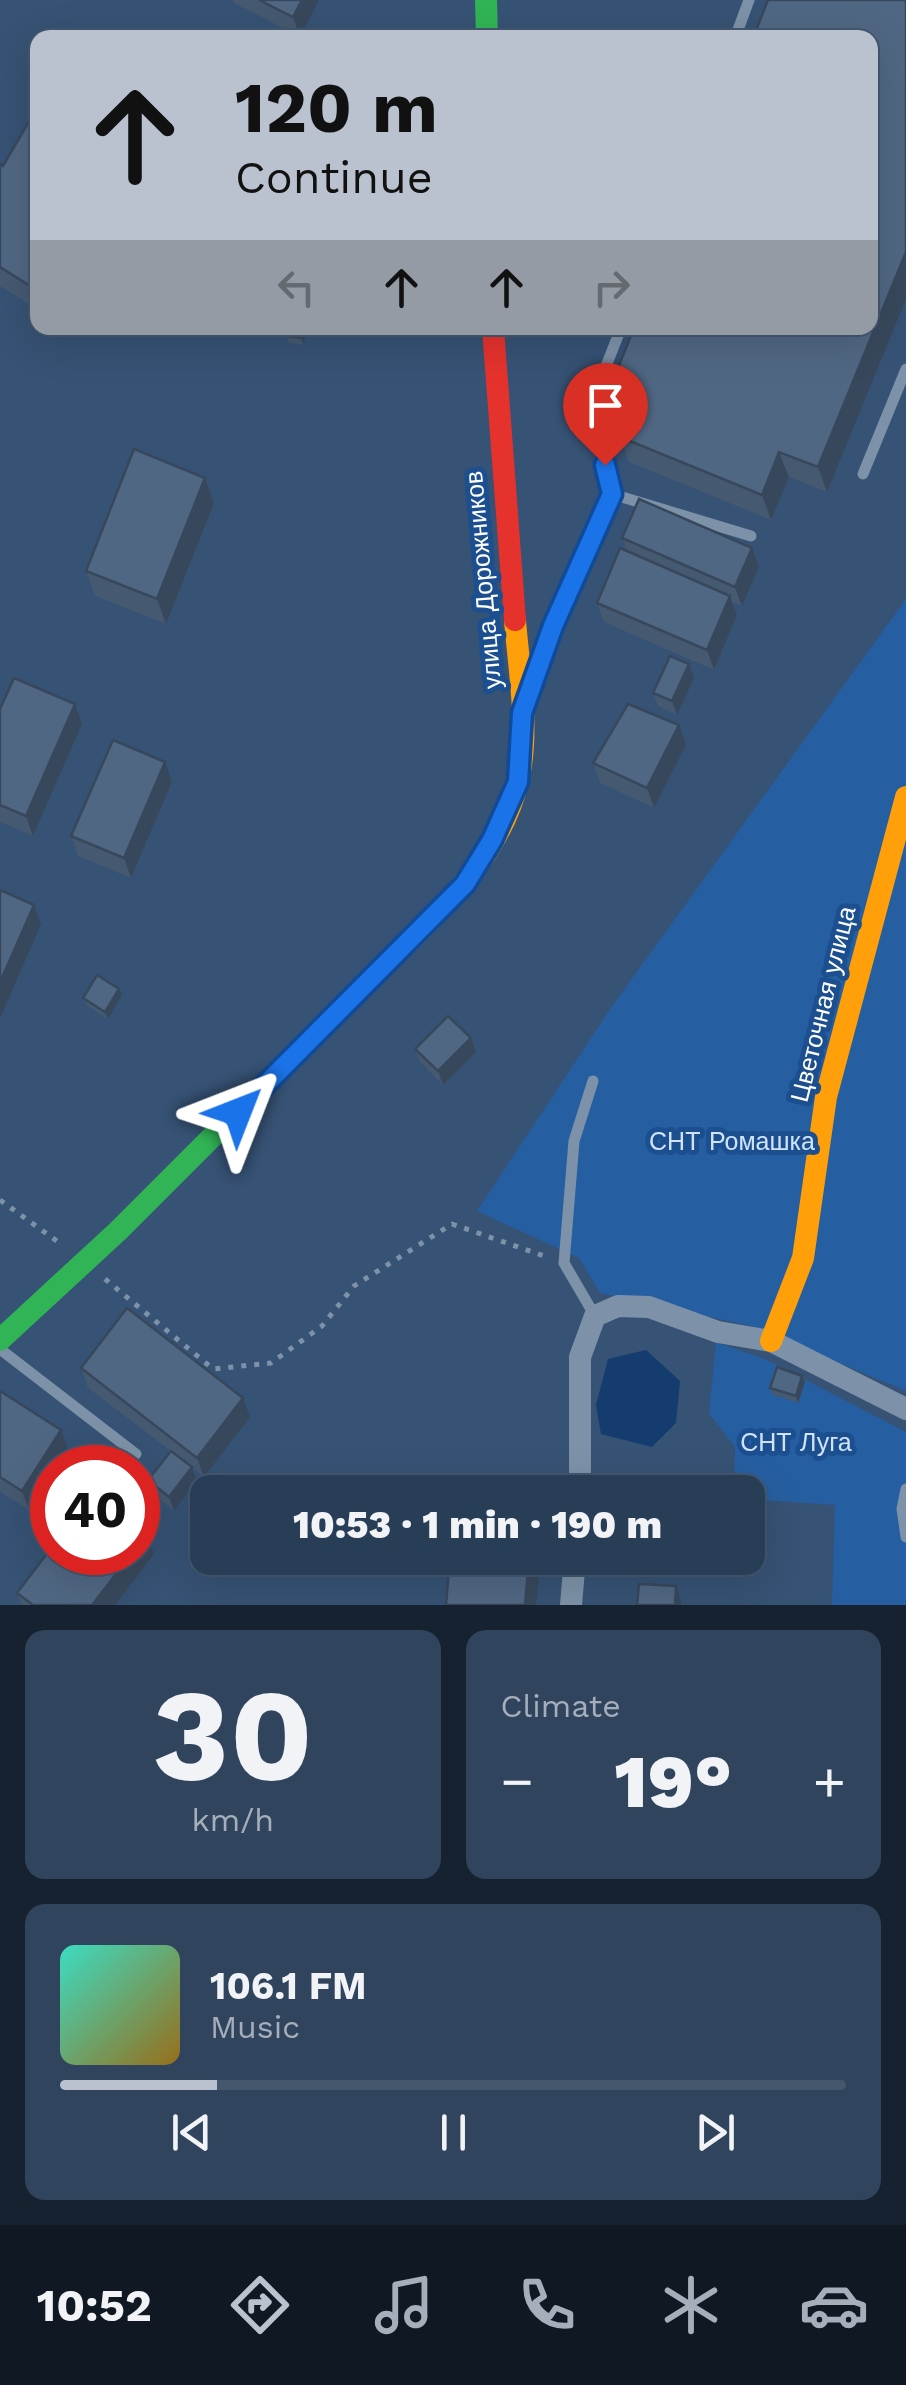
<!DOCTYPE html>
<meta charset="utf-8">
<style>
:root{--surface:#283e57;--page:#30455d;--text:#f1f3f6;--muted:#a5aeba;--line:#44576d;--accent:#b9c2ce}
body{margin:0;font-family:"Work Sans",sans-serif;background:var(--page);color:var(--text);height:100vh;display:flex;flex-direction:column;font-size:38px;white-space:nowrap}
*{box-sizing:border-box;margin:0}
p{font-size:32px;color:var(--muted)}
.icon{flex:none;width:55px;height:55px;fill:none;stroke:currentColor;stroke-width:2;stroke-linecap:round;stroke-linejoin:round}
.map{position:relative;height:1605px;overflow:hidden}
.panel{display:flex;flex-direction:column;gap:25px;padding:25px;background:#162230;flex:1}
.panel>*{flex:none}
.hud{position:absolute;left:30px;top:30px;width:848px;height:305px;border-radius:20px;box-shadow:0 10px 40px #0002,0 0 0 2px var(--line);background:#b9c2ce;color:#111;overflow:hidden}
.speed{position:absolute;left:30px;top:1445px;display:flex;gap:20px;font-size:50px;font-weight:700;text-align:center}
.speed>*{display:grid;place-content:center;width:130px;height:130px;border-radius:50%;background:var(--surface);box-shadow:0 10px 40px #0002,0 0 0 2px var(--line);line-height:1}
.speed .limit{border:15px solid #d22;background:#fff;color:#111}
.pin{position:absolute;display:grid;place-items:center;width:85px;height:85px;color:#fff;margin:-102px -42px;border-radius:50% 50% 50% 0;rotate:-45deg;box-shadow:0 0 10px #0007}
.pin .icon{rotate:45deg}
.me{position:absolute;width:110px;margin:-55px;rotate:45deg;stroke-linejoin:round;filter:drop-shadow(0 0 8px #0008)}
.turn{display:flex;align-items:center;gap:35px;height:210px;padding:0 40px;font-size:45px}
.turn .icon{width:130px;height:130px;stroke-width:2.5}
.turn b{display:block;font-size:70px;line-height:85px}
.lanes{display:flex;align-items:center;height:95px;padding:0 40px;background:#0003;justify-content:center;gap:50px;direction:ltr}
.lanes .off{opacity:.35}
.big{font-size:75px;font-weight:800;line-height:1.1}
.panel .card{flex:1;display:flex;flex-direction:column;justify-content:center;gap:15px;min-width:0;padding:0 35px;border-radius:20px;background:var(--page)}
.panel .dial{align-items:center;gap:0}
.dial b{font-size:130px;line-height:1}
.song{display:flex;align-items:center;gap:30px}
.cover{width:120px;height:120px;border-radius:15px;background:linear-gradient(135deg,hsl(170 70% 55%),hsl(40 70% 35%))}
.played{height:10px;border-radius:5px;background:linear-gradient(90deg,var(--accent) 20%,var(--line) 20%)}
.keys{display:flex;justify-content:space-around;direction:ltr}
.heat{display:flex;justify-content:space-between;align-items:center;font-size:55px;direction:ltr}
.panel .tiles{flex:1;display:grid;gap:25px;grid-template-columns:1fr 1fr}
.card:last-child{grid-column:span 2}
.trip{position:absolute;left:190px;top:1475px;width:575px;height:100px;border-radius:20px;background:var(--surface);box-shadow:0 10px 40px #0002,0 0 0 2px var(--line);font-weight:800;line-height:100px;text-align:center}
.tabs{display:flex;height:160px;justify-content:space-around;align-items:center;background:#101923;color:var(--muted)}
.tabs .icon{width:70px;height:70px}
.tabs .active{color:var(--accent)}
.tabs b{font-size:45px;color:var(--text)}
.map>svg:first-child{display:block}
.green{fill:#265fa1}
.water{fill:#153c6e}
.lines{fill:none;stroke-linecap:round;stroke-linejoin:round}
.path{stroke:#7d92a8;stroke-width:5;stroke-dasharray:5 8;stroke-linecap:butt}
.lane{stroke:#7d92a8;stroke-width:11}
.street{stroke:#7d92a8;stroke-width:22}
.fast{stroke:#30b455;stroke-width:22}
.slow{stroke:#ff9f0a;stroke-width:22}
.jam{stroke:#e5322d;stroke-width:22}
.wall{fill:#455971}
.shaded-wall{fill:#38485c}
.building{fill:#506783;stroke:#38485c;stroke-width:2.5}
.route-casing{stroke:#114b97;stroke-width:25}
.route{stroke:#1a73e8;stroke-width:18}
.labels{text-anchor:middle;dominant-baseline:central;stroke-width:10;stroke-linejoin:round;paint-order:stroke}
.street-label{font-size:25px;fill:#fff;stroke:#1b4f8f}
.park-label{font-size:25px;fill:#cfe3fa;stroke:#1b4f8f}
</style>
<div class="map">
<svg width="906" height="1605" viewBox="0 0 906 1605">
<rect width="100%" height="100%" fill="#365274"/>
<!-- green -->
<path class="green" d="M 906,599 L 906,1391 L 751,1326 L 600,1293 L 579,1258 L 477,1211 L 610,1009 Z
M 716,1342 L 767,1360 L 906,1432 L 906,1605 L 832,1605 L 835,1505 L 748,1499 L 748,1492 L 734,1492 L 735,1447 L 709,1413 Z"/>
<!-- water -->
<path class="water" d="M 646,1350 L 680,1381 L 676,1423 L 652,1447 L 601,1434 L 596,1405 L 608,1359 Z"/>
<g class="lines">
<!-- path -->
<path class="path" d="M 0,1200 L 61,1244
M 105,1279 L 213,1369 L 271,1363 L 322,1326 L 354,1286 L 452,1224 L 547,1257"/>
<!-- lane -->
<path class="lane" d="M 735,38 L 749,0
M 863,474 L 906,369
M 612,494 L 590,407 L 621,328
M 531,688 L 553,626 L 612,494 L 751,536
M 593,1081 L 574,1141 L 564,1263 L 595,1316
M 0,1349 L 136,1454
M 906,1489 L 902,1509 L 906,1537"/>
<!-- street -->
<path class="street" d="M 580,1492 L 580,1357 L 595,1316 L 618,1306 L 649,1307 L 718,1332 L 771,1341 L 906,1409
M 571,1605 L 575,1558"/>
<!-- fast -->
<path class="fast" d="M 486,0 L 487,38
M 0,1340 L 118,1231 L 350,999"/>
<!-- slow -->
<path class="slow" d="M 350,999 C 411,938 498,869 518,781 C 530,731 519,671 515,620
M 771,1341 L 803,1258 L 826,1097 L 906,797"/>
<!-- jam -->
<path class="jam" d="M 493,328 L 515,620"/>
</g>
<!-- wall -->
<path class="wall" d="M 233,0 L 319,0 L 300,37 L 234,3 Z
M 38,106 L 38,310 L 0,286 L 0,164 L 3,166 Z
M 64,328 L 85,328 L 78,337 Z
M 288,328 L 306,328 L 304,345 L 289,343 L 287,336 Z
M 870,328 L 827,492 L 789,477 L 771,520 L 629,462 L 620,437 L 630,412 L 621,408 L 612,383 Z
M 205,478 L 214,503 L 166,624 L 95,596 L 86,571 Z
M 622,538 L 752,548 L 759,567 L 742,606 L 733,602 L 737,615 L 714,670 L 604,622 L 597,603 L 627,551 Z
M 689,664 L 694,678 L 677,715 L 658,706 L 653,693 Z
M 0,709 L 82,724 L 33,836 L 0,822 Z
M 686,745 L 654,808 L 600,783 L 593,763 Z
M 172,782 L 131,878 L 78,856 L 71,836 Z
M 119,989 L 122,995 L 108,1019 L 86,1005 L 83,998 Z
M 471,1038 L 476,1052 L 443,1085 L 420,1062 L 415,1049 Z
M 81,1368 L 250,1417 L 204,1477 L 193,1468 L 197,1481 L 174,1511 L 153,1494 L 148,1480 L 171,1451 L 88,1388 Z
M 802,1376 L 805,1382 L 798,1403 L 773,1395 L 770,1388 Z
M 0,1391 L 68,1450 L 56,1468 L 52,1468 L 29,1510 L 0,1492 Z
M 147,1534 L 154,1554 L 115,1605 L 22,1605 L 17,1593 Z"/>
<!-- shaded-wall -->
<path class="shaded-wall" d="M 302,0 L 319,0 L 300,37 L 293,17 Z
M 906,252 L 906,299 L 827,492 L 818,467 Z
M 75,328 L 85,328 L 78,337 Z
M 302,328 L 306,328 L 304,345 L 301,338 Z
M 779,452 L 789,477 L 771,520 L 762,495 Z
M 205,478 L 214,503 L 166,624 L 157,599 Z
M 752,548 L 759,567 L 742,606 L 735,587 Z
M 730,596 L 737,615 L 714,670 L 707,650 Z
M 689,664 L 694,678 L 677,715 L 672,701 Z
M 75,704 L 82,724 L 33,836 L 26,816 Z
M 679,725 L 686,745 L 654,808 L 647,788 Z
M 165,762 L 172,782 L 131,878 L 124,858 Z
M 34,905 L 41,924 L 0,1018 L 0,982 Z
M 119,989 L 122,995 L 108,1019 L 105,1012 Z
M 471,1038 L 476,1052 L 443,1085 L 438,1071 Z
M 802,1376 L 805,1382 L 798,1403 L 796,1396 Z
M 243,1398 L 250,1417 L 204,1477 L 197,1458 Z
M 61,1430 L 68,1450 L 56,1468 L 52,1468 L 52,1473 L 29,1510 L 22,1491 Z
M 192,1467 L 197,1481 L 174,1511 L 169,1497 Z
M 147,1534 L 154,1554 L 115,1605 L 92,1605 L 133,1552 L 138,1552 L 138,1546 Z
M 529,1558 L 533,1558 L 539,1574 L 536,1605 L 525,1605 Z
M 676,1586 L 681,1600 L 681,1605 L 675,1605 Z"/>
<!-- building -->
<path class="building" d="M 259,0 L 302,0 L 293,17 Z
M 768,0 L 906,0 L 906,252 L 818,467 L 779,452 L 762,495 L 620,437 L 637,393 L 612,383 L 634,328 L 870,328 L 870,38 L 753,38 Z
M 38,106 L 37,188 L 38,291 L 0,267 L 0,164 L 3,166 Z
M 288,328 L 302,328 L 301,338 L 287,336 Z
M 134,449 L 205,478 L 157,599 L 86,571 Z
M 639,499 L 752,548 L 735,587 L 622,538 Z
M 620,548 L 730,596 L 707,650 L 597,603 Z
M 670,656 L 689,664 L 672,701 L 653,693 Z
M 14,678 L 75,704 L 26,816 L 0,805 L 0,709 Z
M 628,704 L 679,725 L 647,788 L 593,763 Z
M 113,740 L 165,762 L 124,858 L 71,836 Z
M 0,890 L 34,905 L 0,982 Z
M 97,975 L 119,989 L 105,1012 L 83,998 Z
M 448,1016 L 471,1038 L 438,1071 L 415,1049 Z
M 127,1308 L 243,1398 L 197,1458 L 81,1368 Z
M 777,1367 L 802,1376 L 796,1396 L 770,1388 Z
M 0,1391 L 61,1430 L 22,1491 L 0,1477 Z
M 171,1451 L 192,1467 L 169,1497 L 148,1480 Z
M 138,1527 L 147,1534 L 138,1546 Z
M 52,1547 L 52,1552 L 133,1552 L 92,1605 L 33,1605 L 17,1593 Z
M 450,1558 L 529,1558 L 525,1605 L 446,1605 Z
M 639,1584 L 676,1586 L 675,1605 L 637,1605 Z"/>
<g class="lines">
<defs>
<path id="route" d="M 238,1112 L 465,884 L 492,840 L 518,782 L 522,713 L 553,626 L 612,494 L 605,465"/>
</defs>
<!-- route casing -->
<use href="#route" class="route-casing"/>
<!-- route -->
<use href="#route" class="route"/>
</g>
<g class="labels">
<!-- street labels -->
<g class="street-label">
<text transform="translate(483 580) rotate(-95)">улица Дорожников</text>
<text transform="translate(823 1004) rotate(-76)">Цветочная улица</text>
</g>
<!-- park labels -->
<g class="park-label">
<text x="732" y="1141">СНТ Ромашка</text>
<text x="796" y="1442">СНТ Луга</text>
</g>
</g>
</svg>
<div class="speed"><div class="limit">40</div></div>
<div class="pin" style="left:605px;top:465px;background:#d93025"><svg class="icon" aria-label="arrive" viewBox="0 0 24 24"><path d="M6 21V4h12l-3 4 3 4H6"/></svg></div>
<svg class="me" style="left:238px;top:1112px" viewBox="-20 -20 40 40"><path d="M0-17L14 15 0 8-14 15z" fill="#1a73e8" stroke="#fff" stroke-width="4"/></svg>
<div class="trip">10:53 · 1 min · 190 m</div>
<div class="hud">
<div class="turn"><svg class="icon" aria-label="ahead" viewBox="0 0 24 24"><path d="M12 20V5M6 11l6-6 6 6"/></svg><div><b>120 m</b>Continue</div></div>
<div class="lanes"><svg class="icon off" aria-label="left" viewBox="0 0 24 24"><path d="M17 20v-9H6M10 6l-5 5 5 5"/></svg><svg class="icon" aria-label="ahead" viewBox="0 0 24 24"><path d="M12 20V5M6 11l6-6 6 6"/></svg><svg class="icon" aria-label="ahead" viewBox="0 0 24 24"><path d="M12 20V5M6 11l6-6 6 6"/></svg><svg class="icon off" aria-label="right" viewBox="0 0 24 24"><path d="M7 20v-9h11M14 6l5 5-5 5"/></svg></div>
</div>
</div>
<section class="panel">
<div class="tiles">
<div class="card dial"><b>30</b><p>km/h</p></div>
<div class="card"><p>Climate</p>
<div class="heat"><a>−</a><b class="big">19°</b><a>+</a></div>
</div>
<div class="card">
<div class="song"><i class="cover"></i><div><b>106.1 FM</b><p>Music</p></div></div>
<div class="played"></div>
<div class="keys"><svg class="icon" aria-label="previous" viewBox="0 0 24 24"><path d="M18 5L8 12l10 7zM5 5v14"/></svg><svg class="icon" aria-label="pause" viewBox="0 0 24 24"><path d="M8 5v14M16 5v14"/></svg><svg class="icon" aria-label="next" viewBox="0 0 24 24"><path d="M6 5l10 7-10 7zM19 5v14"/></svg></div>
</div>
</div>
</section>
<nav class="tabs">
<b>10:52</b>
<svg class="icon active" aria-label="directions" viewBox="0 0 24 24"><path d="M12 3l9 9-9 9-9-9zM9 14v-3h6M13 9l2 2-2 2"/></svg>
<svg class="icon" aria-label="music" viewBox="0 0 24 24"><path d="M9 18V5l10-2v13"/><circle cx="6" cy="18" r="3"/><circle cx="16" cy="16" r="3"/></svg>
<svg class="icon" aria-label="phone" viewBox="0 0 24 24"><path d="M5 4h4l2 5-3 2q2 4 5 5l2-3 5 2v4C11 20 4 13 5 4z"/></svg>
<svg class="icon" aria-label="climate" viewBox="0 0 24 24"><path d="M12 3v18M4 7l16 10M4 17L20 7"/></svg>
<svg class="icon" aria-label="car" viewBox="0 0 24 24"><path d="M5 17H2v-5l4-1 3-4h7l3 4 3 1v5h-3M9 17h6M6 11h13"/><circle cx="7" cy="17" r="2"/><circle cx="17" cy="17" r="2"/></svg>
</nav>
